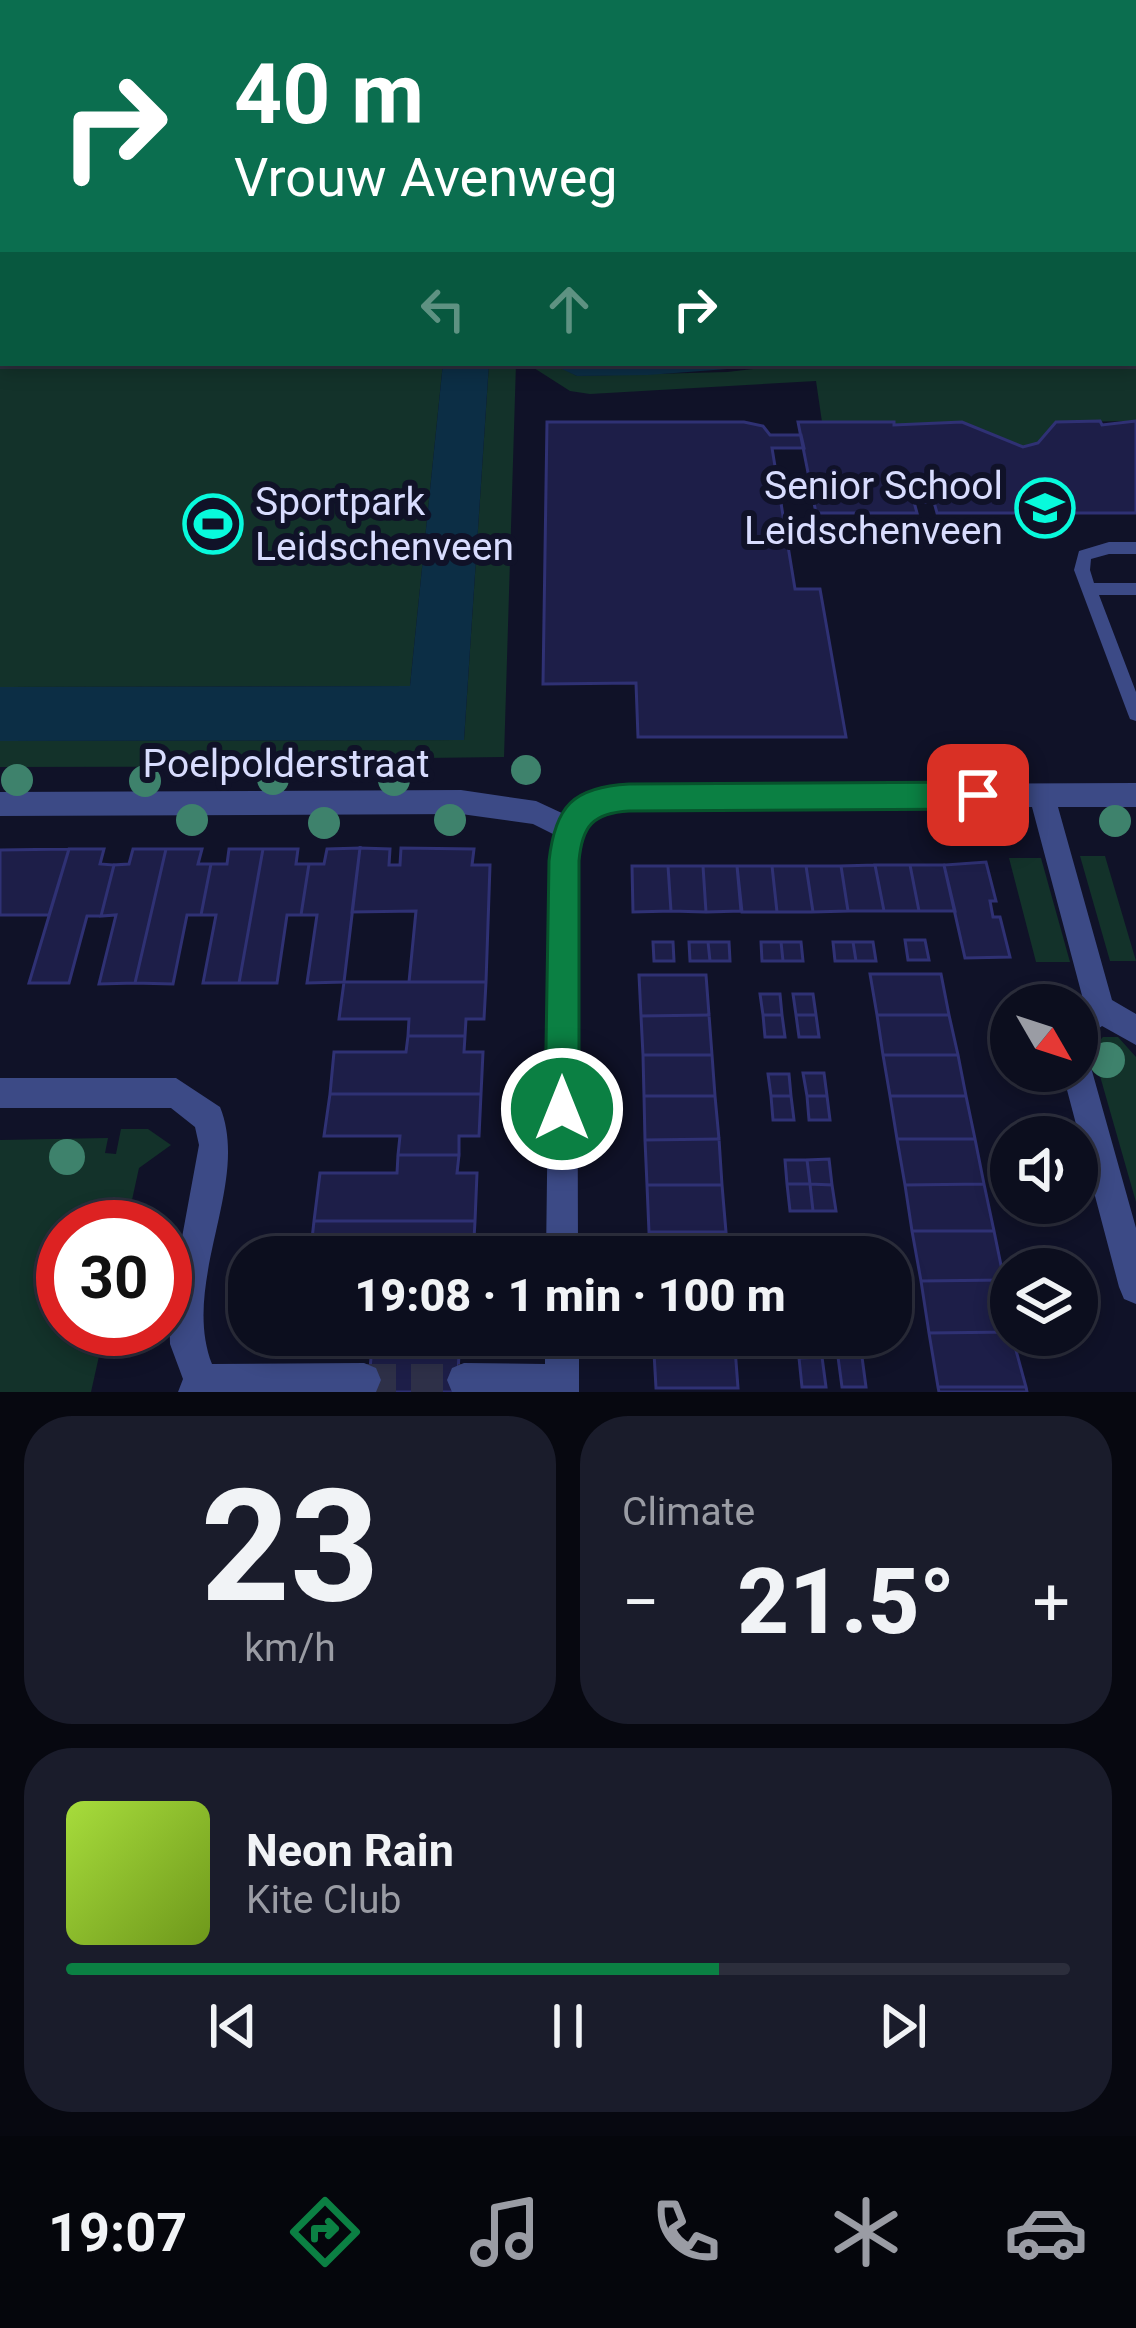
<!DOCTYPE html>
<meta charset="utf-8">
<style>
:root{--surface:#0c0e1e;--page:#1a1c2b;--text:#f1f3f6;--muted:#9a9ca4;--line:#2c2e3c;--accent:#0b8043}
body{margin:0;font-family:Roboto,sans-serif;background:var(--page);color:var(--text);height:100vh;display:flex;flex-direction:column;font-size:45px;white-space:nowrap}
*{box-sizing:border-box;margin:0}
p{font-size:39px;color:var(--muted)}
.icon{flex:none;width:66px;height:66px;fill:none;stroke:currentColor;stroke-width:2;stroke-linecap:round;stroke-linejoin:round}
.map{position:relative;height:1392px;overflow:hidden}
.sheet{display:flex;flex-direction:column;gap:24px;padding:24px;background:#070810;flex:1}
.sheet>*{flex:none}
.top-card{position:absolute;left:0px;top:0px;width:1137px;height:366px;box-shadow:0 6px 18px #0003,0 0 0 3px var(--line);background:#0b6e4f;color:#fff;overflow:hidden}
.needle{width:78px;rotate:129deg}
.controls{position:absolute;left:990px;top:984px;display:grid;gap:24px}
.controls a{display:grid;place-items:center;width:108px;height:108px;border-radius:50%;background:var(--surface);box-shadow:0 6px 18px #0003,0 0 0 3px var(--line);font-size:60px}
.speed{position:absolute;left:36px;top:1200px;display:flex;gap:24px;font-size:60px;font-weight:700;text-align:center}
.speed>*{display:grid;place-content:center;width:156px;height:156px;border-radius:50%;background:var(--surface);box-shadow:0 6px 18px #0003,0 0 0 3px var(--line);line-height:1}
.speed .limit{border:18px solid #d22;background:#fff;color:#111}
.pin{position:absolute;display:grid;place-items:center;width:102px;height:102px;color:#fff;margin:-51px;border-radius:24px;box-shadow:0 6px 18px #0006}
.me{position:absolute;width:132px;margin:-66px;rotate:0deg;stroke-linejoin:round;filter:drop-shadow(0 0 9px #0008)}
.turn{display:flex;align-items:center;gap:42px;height:252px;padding:0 36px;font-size:54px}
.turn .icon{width:156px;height:156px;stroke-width:2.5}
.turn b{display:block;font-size:84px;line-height:102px}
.lanes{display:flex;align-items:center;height:114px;padding:0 36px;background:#0003;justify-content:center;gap:60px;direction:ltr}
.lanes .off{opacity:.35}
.big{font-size:90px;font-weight:800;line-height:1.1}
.sheet .card{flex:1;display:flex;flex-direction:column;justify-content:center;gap:18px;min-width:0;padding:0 42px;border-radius:48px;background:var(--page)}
.sheet .dial{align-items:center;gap:0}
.dial b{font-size:156px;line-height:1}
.song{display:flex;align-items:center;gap:36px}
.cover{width:144px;height:144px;border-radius:18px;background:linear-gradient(135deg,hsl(80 70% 55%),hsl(80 70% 35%))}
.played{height:12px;border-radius:6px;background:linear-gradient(90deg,var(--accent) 65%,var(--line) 65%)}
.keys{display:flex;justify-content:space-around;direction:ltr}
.heat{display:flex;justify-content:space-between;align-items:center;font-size:66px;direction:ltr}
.sheet .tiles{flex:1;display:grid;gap:24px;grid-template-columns:1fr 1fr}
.card:last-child{grid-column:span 2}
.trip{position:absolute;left:228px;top:1236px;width:684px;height:120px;border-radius:48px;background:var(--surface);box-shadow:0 6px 18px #0003,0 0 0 3px var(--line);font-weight:800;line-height:120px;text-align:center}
.tabs{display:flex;height:192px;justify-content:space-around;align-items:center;background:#05060c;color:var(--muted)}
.tabs .icon{width:84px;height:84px}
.tabs .selected{color:var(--accent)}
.tabs b{font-size:54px;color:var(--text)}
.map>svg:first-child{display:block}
.green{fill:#13322a}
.water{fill:#0c2e45}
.building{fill:#1d1e48;stroke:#2f3174;stroke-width:3}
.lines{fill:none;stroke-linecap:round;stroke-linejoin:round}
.minor-tunnel{stroke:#2e3048;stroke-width:32;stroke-dasharray:32 15;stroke-linecap:butt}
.service{fill:#3c4a86;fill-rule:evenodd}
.minor{fill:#3c4a86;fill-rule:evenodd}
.secondary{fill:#718dfc;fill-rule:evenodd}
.motorway{fill:#fc55ca;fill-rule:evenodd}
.rail-casing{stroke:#08fadc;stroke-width:9}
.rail{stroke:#101228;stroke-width:6;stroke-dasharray:16;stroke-linecap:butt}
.tree{fill:#3e826c}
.route{fill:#0b8043;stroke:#07532c;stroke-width:3}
.labels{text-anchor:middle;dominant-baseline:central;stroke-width:12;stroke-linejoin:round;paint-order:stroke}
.poi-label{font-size:39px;fill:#d8dcfe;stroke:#101228;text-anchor:end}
.street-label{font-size:39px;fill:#d8dcfe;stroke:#101228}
</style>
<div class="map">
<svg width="1136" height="1392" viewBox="0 0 1136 1392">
<rect width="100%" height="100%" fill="#101228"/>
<!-- green -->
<path class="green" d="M 1136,181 L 1136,421 L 1056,422 L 1038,443 L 1028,447 L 1005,442 L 963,422 L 894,425 L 893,422 L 822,422 L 816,381 L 590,394 L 570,391 L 534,368 L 533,363 L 552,363 L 577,376 L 727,372 L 806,363 L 1134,363 Z
M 0,324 L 3,363 L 443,363 L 410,686 L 0,687 Z
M 489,363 L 516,363 L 504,757 L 424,758 L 418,766 L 0,767 L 0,741 L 464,740 Z
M 1080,856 L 1105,856 L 1136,961 L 1110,961 Z
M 1009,858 L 1041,858 L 1070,962 L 1036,962 Z
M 1103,1037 L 1118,1037 L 1136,1057 L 1136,1202 L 1092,1048 Z
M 121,1129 L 148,1129 L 171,1145 L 139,1168 L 126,1227 L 63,1227 L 63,1329 L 105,1329 L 91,1392 L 0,1392 L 0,1140 L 108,1138 L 105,1153 L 116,1154 Z"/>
<!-- water -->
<path class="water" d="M 443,363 L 489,363 L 464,740 L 0,741 L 0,687 L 410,686 Z
M 806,363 L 648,375 L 577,376 L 551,364 Z"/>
<!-- building -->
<path class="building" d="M 1100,421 L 1102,425 L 1136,421 L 1136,513 L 937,513 L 934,502 L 914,502 L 917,513 L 816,513 L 798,422 L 894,422 L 894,425 L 962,422 L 1023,447 L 1038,443 L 1056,422 Z
M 547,422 L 744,422 L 763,426 L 770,435 L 801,435 L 804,448 L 772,448 L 795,589 L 820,589 L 846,737 L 638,737 L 636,683 L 543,684 Z
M 360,848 L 390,849 L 389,865 L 400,865 L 401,848 L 474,849 L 472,865 L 490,865 L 486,982 L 409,982 L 416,911 L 352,912 Z
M 360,848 L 344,982 L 307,983 L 317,915 L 301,915 L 309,864 L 324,864 L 327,849 Z
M 69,849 L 104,849 L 100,864 L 114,865 L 101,916 L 87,916 L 69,983 L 29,983 Z
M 69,849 L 49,915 L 0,915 L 0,850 Z
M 133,849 L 166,849 L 135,983 L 99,984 L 116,915 L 101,916 L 114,865 L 129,864 Z
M 166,849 L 202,849 L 198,864 L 211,864 L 201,915 L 187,915 L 173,984 L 135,983 Z
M 229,849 L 263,849 L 239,983 L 203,983 L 216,915 L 201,915 L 211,864 L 227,864 Z
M 263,849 L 298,849 L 296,864 L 309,864 L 301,915 L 287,915 L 277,983 L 239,983 Z
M 986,862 L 996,901 L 990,901 L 993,917 L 1000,917 L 1010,957 L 965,958 L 944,865 Z
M 875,865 L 884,911 L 848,911 L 841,866 Z
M 875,865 L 910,865 L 919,911 L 884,911 Z
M 910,865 L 944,865 L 955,911 L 919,911 Z
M 632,866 L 668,866 L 671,911 L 633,912 Z
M 668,866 L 703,866 L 706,912 L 671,911 Z
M 703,866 L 737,866 L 741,911 L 706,912 Z
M 737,866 L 772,866 L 777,912 L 742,912 Z
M 772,866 L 806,866 L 813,912 L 777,912 Z
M 806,866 L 841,866 L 848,911 L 813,912 Z
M 905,940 L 925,940 L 929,960 L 908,960 Z
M 653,942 L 673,942 L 674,961 L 654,961 Z
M 689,942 L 708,942 L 710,961 L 690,961 Z
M 708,942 L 729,942 L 730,961 L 710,961 Z
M 761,942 L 781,942 L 783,961 L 762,961 Z
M 781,942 L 801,942 L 803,961 L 783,961 Z
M 833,942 L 853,942 L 856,961 L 835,961 Z
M 853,942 L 873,942 L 876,961 L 856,961 Z
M 870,974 L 941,974 L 949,1015 L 877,1015 Z
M 639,975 L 706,975 L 709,1015 L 641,1016 Z
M 486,982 L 484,1019 L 466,1019 L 465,1036 L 408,1036 L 409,1019 L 339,1019 L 344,982 Z
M 760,994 L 780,994 L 782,1015 L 763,1015 Z
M 793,994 L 813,994 L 816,1015 L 796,1015 Z
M 709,1015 L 712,1055 L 643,1055 L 641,1016 Z
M 763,1015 L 782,1015 L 785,1037 L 765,1037 Z
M 796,1015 L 816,1015 L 819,1037 L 799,1037 Z
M 877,1015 L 949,1015 L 958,1055 L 883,1055 Z
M 408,1036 L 465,1036 L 464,1052 L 483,1052 L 481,1094 L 330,1094 L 334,1052 L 406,1052 Z
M 643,1055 L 712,1055 L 715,1096 L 644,1096 Z
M 883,1055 L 958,1055 L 966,1096 L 890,1096 Z
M 803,1073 L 824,1073 L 827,1096 L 807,1096 Z
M 768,1074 L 789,1074 L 791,1096 L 771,1096 Z
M 330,1094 L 481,1094 L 479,1136 L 459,1136 L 459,1155 L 398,1155 L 400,1136 L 324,1136 Z
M 644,1096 L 715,1096 L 719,1139 L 645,1140 Z
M 771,1096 L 791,1096 L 794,1120 L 773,1120 Z
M 807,1096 L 827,1096 L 830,1120 L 809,1120 Z
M 890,1096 L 966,1096 L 975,1139 L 897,1139 Z
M 719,1139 L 722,1185 L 647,1185 L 645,1140 Z
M 897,1139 L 975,1139 L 984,1184 L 905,1185 Z
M 398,1155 L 459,1155 L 457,1173 L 477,1173 L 475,1221 L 314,1221 L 320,1173 L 397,1173 Z
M 829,1159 L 832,1185 L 810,1184 L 807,1160 Z
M 785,1160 L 807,1160 L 810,1184 L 787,1184 Z
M 787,1184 L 810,1184 L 813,1211 L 790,1211 Z
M 810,1184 L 832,1185 L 836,1211 L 813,1211 Z
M 984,1184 L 994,1231 L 912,1231 L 905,1185 Z
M 647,1185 L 722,1185 L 726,1232 L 649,1232 Z
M 314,1221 L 475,1221 L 473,1257 L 310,1257 Z
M 912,1231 L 994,1231 L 1004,1280 L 921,1281 Z
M 649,1232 L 726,1232 L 728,1257 L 650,1257 Z
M 1004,1280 L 1011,1332 L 929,1333 L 921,1281 Z
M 1011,1332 L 1026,1387 L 938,1387 L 929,1333 Z
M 373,1335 L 460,1335 L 457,1392 L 368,1392 Z
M 653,1335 L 734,1335 L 738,1388 L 656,1388 Z
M 822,1357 L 826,1387 L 802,1387 L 799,1358 Z
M 838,1357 L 862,1357 L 866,1387 L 842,1387 Z
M 938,1387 L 1026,1387 L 1027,1392 L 939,1392 Z"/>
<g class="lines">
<!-- minor-tunnel -->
<path class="minor-tunnel" d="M 364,1380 L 464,1380"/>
<!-- service -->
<path class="service" d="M 1109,542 L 1136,542 L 1136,554 L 1109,554 L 1091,559 L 1090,570 L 1094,583 L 1136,583 L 1136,595 L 1099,595 L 1136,692 L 1136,721 L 1130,719 L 1128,714 L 1074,570 L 1079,551 Z"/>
<!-- minor -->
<path class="minor" d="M 1136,783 L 1136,807 L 1058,807 L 1112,1000 L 1136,1014 L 1136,1045 L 1102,1026 L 1093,1033 L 1087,1048 L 1077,1053 L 1077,1009 L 1084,1003 L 1032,807 L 629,809 C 593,813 581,825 577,861 L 578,1257 L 546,1257 L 551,861 L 555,835 L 533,824 L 461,814 L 0,816 L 0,792 L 461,790 L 536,801 L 564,814 L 580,798 L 629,785 Z
M 1077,1056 L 1088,1060 L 1092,1071 L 1136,1228 L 1136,1304 L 1124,1299 L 1119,1287 L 1062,1071 L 1077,1071 Z
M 0,1078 L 176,1078 L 220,1107 C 251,1183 180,1282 212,1364 L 364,1363 L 376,1368 L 381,1380 L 376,1392 L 178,1392 L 183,1379 L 170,1344 L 169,1308 L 199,1145 L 195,1127 L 171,1108 L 0,1108 Z
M 545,1335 L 579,1335 L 579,1392 L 452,1392 L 447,1380 L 452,1368 L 464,1363 L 545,1364 Z"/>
<!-- secondary -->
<path class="secondary" d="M 513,0 L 528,0 L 531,3 L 516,3 Z
M 561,0 L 576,0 L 579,3 L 564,3 Z"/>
<!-- motorway -->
<path class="motorway" d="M 159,0 L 186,0 L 157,3 Z
M 341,0 L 369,0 L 339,3 Z
M 450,0 L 478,0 L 448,3 Z
M 725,0 L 745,0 L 723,3 Z
M 1047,0 L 1072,0 L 1045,3 Z
M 0,52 L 3,52 L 0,65 Z
M 3,102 L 3,116 L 0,117 L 0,103 Z
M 3,135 L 3,149 L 0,150 L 0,136 Z
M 3,215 L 3,231 L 0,232 L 0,216 Z"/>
<defs>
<path id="rail" d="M 11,3 L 20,0
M 47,3 L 57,0"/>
</defs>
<!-- rail casing -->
<use href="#rail" class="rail-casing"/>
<!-- rail -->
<use href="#rail" class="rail"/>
</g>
<!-- trees -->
<g class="tree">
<circle cx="526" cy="770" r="15"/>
<circle cx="273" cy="779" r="16"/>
<circle cx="17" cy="780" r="16"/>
<circle cx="394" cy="780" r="16"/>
<circle cx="145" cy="781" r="16"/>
<circle cx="192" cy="820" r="16"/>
<circle cx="450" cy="820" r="16"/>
<circle cx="1115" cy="821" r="16"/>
<circle cx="324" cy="823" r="16"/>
<circle cx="1107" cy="1060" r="18"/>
<circle cx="67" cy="1157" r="18"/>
</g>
<!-- route -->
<path class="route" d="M 978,782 L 988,786 L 993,795 L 988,805 L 978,809 L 629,811 C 593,813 582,826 579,861 L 579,1109 L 574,1122 L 562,1127 L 550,1122 L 545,1109 L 549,861 C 555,806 573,787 629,784 Z"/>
<!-- icons -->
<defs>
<symbol id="school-ring" viewBox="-11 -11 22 22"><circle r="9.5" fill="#101228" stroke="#08fadc" stroke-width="1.5"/><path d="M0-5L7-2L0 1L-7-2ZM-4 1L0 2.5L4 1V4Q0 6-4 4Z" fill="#08fadc"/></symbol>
<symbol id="stadium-ring" viewBox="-11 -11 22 22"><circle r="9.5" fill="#101228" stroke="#08fadc" stroke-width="1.5"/><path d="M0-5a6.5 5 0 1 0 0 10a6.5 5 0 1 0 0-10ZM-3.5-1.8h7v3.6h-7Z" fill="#08fadc"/></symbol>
</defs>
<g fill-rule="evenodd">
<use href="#school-ring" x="1012" y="475" width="66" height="66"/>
<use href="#stadium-ring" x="180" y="491" width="66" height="66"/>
</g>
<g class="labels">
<!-- poi labels -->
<g class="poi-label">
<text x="1003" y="486">Senior School<tspan x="1003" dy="45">Leidschenveen</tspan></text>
<text x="255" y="502" text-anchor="start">Sportpark<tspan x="255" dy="45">Leidschenveen</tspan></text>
</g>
<!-- street labels -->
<g class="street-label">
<text x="286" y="764">Poelpolderstraat</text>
</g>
</g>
</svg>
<div class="controls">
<a><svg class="needle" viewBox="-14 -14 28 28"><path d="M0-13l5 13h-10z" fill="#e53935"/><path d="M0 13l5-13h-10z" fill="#9a9ca4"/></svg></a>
<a><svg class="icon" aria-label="sound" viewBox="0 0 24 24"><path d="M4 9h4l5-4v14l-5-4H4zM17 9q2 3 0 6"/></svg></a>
<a><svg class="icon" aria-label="layers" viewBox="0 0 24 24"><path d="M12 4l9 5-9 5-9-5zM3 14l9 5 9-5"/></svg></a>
</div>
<div class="speed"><div class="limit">30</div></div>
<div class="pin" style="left:978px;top:795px;background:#d93025"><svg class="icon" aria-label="arrive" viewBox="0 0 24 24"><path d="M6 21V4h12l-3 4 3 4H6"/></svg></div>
<svg class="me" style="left:562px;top:1109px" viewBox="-20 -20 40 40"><circle r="17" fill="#0b8043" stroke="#fff" stroke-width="3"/><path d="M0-11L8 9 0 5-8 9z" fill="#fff"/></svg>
<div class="trip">19:08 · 1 min · 100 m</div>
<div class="top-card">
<div class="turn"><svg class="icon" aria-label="right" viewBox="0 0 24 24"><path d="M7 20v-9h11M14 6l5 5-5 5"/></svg><div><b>40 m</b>Vrouw Avenweg</div></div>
<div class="lanes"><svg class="icon off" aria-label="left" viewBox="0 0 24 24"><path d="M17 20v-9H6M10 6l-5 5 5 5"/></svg><svg class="icon off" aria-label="ahead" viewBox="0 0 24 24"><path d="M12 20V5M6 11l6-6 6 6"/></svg><svg class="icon" aria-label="right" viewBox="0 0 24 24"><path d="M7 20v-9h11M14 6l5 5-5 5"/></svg></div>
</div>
</div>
<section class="sheet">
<div class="tiles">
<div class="card dial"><b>23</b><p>km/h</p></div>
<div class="card"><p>Climate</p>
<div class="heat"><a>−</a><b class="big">21.5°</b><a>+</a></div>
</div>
<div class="card">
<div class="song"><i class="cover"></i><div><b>Neon Rain</b><p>Kite Club</p></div></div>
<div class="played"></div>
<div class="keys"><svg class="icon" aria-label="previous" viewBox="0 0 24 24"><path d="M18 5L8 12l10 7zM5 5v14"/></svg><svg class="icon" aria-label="pause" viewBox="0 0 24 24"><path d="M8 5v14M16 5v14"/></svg><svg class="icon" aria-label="next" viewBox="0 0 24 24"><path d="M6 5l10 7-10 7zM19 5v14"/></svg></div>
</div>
</div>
</section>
<nav class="tabs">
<b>19:07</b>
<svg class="icon selected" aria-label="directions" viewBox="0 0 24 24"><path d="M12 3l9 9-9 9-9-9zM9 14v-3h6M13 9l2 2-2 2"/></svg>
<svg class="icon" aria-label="music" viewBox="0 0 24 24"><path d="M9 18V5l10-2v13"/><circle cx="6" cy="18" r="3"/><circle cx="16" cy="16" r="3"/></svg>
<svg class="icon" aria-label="phone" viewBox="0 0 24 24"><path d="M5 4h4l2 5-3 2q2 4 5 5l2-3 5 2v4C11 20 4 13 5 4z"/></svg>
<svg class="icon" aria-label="climate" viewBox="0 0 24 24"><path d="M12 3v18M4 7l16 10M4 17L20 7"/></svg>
<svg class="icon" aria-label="car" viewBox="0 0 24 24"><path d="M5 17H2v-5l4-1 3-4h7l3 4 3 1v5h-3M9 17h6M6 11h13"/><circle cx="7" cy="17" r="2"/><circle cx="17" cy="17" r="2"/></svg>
</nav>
